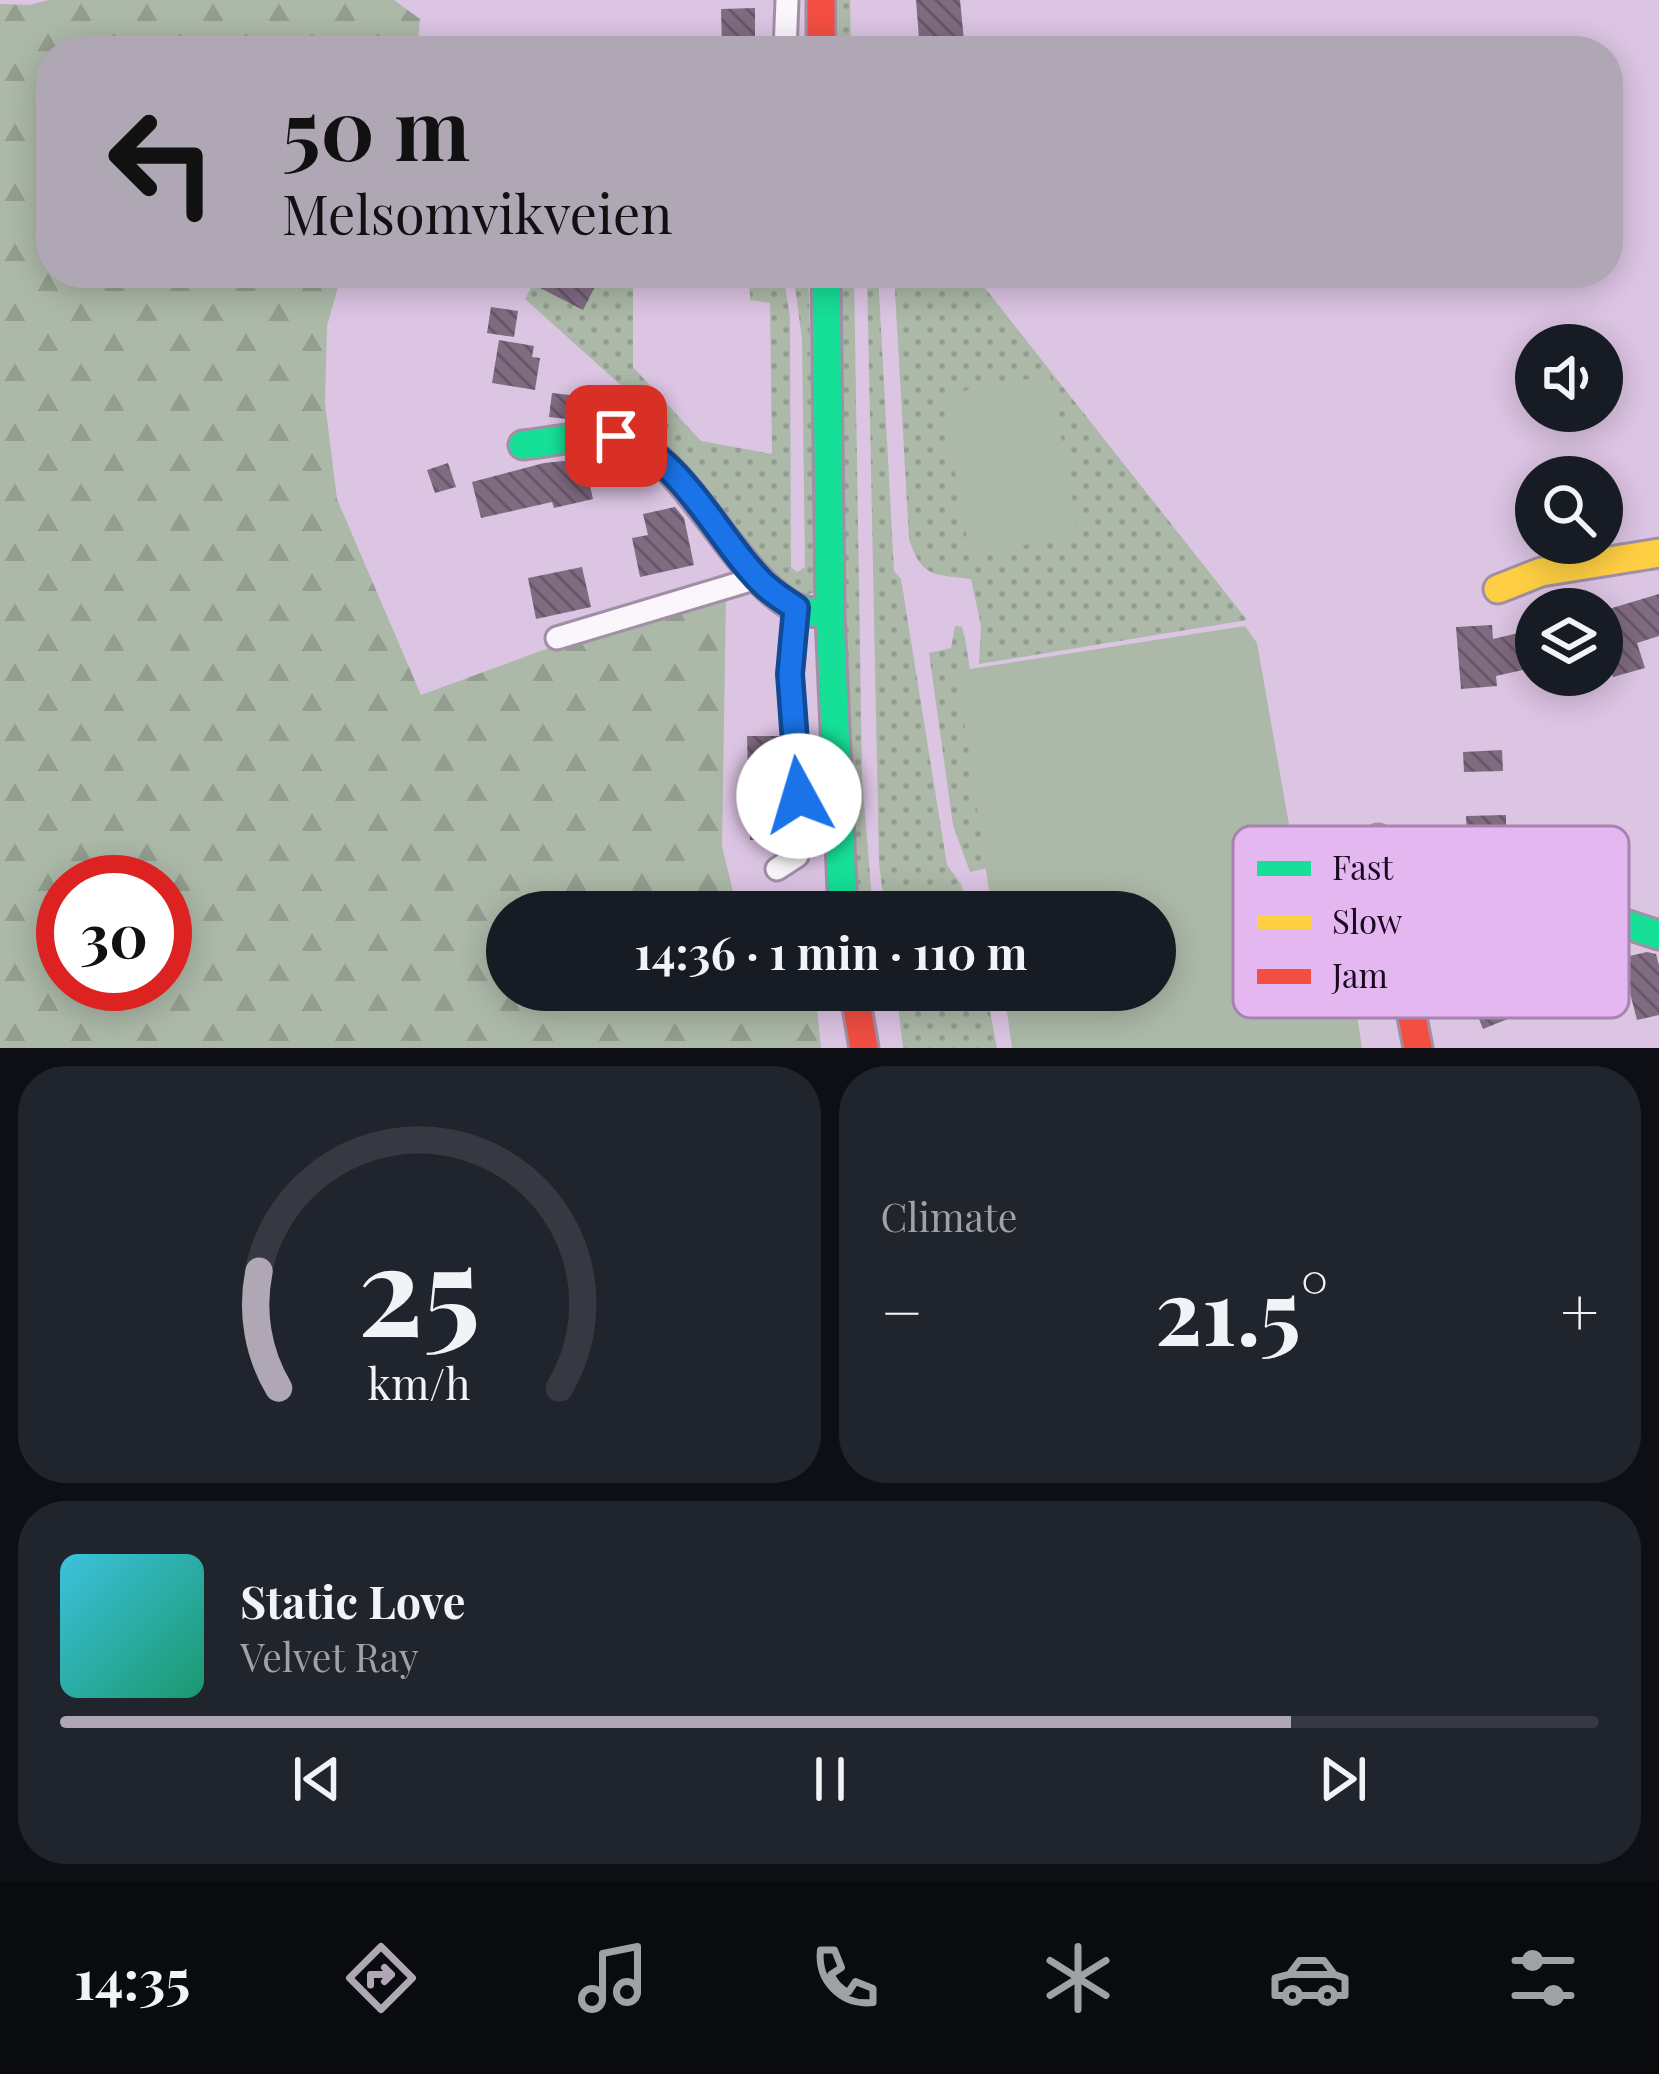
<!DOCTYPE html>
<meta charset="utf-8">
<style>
:root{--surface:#171b24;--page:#20242c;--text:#f1f3f6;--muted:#9ea1a6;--line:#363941;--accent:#afa7b4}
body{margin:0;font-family:"Playfair Display",serif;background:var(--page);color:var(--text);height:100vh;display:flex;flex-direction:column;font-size:45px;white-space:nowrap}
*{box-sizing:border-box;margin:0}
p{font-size:39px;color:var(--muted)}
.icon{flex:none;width:66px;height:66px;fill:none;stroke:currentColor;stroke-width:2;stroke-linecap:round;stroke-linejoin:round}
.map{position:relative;height:1048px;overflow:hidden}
.sheet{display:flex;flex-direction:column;gap:18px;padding:18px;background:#0d0f14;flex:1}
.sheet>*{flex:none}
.hud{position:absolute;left:36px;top:36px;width:1587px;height:252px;border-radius:48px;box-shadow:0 6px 30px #0003;background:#afa7b4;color:#111;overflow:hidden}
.fabs{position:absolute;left:1515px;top:324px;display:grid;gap:24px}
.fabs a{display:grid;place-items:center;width:108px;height:108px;border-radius:50%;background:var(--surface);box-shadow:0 6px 30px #0003;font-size:60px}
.speed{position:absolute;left:36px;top:855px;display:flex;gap:24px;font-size:60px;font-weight:700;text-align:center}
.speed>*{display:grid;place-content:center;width:156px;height:156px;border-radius:50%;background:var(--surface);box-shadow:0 6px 30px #0003;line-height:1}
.speed .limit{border:18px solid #d22;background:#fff;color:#111}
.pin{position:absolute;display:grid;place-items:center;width:102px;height:102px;color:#fff;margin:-51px;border-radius:24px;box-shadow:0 6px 18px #0006}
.me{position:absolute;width:132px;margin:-66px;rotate:354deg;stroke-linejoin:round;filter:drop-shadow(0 0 9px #0008)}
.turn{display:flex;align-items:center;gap:42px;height:252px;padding:0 48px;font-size:54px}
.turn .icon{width:156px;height:156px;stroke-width:2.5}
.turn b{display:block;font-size:84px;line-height:102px}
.big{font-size:90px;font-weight:700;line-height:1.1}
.sheet .widget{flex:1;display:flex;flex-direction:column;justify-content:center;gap:18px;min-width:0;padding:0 42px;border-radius:48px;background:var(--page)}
.sheet .dial{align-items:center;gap:0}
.dial svg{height:312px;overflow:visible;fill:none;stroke:var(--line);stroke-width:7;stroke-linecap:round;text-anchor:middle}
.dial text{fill:var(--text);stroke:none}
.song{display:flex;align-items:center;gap:36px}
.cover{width:144px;height:144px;border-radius:18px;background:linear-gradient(135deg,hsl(190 70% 55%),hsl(160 70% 35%))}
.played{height:12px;border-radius:6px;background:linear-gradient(90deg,var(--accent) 80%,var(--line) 80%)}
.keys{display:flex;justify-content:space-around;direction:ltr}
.heat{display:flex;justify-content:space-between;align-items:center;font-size:66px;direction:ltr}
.sheet .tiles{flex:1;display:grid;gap:18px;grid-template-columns:1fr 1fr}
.widget:last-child{grid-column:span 2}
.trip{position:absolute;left:486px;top:891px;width:690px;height:120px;border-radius:60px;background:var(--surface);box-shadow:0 6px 30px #0003;font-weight:700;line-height:120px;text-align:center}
.dock{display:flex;height:192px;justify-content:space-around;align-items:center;background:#090b0e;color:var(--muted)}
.dock .icon{width:84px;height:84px}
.dock .selected{color:var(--accent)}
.dock b{font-size:54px;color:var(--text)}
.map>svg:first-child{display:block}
.grass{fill:url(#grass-dots)}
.forest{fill:url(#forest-firs);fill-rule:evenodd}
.pitch{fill:#acb9a8}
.building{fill:url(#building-back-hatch)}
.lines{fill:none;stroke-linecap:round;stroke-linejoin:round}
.street-casing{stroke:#a18fa6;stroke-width:27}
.fast-casing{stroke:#a18fa6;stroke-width:33}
.slow-casing{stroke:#a18fa6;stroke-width:33}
.jam-casing{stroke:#a18fa6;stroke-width:33}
.street{stroke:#faf6fb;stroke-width:21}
.fast{stroke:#16e098;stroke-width:27}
.slow{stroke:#ffcf43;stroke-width:27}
.jam{stroke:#f24e42;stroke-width:27}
.route-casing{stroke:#114b97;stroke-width:30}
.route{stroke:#1a73e8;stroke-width:21}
.key{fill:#e4b7f0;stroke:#a783b1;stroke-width:3}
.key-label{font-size:33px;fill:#1a0a1f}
</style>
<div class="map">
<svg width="1659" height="1048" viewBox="0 0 1659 1048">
<defs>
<pattern id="grass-dots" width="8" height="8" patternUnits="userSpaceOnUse" patternTransform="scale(3)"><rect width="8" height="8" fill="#acb9a8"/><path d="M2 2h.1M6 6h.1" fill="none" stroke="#939e90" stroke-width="1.8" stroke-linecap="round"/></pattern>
<pattern id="forest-firs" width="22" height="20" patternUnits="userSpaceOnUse" patternTransform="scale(3)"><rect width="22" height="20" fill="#acb9a8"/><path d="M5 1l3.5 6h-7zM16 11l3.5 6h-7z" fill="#939e90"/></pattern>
<pattern id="building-back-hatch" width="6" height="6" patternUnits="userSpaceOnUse" patternTransform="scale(3)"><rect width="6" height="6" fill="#806b81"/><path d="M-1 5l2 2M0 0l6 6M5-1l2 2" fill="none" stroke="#685669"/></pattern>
</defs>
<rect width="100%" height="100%" fill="#dcc4e3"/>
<!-- grass -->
<path class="grass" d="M 838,0 L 850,0 L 851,51 L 838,51 Z
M 602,273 L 633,273 L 633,367 L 701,441 L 772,454 L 770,303 L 750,300 L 749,273 L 783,273 L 790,317 L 791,567 L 797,572 L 805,567 L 802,339 L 793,273 L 804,273 L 809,292 L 816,592 L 794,598 L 632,422 L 624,388 L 525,299 L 533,284 Z
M 840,273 L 854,273 L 862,777 L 873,912 L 858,912 L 846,678 Z
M 867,273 L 878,273 L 894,571 L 901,579 L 947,865 L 961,884 L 971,912 L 885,912 L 879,863 Z
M 894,273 L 973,273 L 1247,620 L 979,664 L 981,626 L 971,579 C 933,574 922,578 909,539 Z
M 955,626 L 962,627 L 965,638 L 1000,865 L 970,872 L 953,825 L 929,653 L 951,648 Z
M 896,990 L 986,990 L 997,1048 L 903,1048 Z"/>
<!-- forest -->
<path class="forest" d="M 48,0 L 394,0 L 420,19 L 417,51 L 51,51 L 51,273 L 342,273 L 327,326 L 325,403 L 337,499 L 421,695 L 592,632 L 726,599 L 722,846 L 738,912 L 507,912 L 507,990 L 815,990 L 821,1048 L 0,1048 L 0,4 L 30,5 ZM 63,882 L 165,882 L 165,984 L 63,984 Z"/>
<!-- pitch -->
<path class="pitch" d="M 1050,375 L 1079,535 L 970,555 L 941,395 Z
M 1245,626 L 1257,643 L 1291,836 L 1331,847 L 1362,1048 L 1012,1048 L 1004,990 L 1155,990 L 1155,912 L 992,912 L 957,671 Z"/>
<!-- building -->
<path class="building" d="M 916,0 L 960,0 L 965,51 L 920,51 Z
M 755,8 L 755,46 L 722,46 L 721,9 Z
M 511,273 L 602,273 L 583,310 Z
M 491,307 L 518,311 L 514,337 L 487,333 Z
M 499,340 L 534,346 L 532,357 L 540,358 L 535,390 L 492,383 Z
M 552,393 L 579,396 L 576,420 L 549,417 Z
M 584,459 L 593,499 L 554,508 L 552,502 L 481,518 L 472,482 L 544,463 Z
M 448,463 L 456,487 L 435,493 L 427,470 Z
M 675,507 L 684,518 L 694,565 L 640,577 L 632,538 L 648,535 L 643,514 Z
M 582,567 L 591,607 L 536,619 L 528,578 Z
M 1659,594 L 1659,636 L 1637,643 L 1645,668 L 1613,677 L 1602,639 L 1602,611 Z
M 1492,625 L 1493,639 L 1536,629 L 1536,667 L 1496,676 L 1497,686 L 1461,689 L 1456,627 Z
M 747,736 L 780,736 L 783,840 L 750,840 Z
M 1502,750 L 1503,771 L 1464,772 L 1463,752 Z
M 1506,815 L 1506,826 L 1511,826 L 1512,849 L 1468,851 L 1466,816 Z
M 1647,952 L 1656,954 L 1659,965 L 1659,1015 L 1637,1020 L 1621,958 Z
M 1498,959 L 1504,974 L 1510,972 L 1520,996 L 1514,998 L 1520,1014 L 1483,1029 L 1461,974 Z"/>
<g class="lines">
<defs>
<path id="street" d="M 785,51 L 787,0
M 557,638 L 757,578
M 777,869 L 797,856 L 799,795 L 790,674 L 796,608"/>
<path id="fast" d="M 826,273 L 830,615 L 843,912
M 523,445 C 548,443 592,432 615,436 C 682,447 730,573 794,607 C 805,612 818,613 830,615
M 1570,906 L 1659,935"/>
<path id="slow" d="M 1498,589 L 1541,572 L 1659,553"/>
<path id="jam" d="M 821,0 L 821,51
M 1378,839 L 1418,1048
M 854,990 L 864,1048"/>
</defs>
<!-- street casing -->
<use href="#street" class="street-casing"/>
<!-- fast casing -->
<use href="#fast" class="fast-casing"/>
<!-- slow casing -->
<use href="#slow" class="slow-casing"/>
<!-- jam casing -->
<use href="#jam" class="jam-casing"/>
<!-- street -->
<use href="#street" class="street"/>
<!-- fast -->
<use href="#fast" class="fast"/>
<!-- slow -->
<use href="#slow" class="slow"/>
<!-- jam -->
<use href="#jam" class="jam"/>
</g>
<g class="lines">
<defs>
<path id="route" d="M 616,436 C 678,454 712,528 753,573 C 765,588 781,598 796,608 L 790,674 L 799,796"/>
</defs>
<!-- route casing -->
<use href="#route" class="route-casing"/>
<!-- route -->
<use href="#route" class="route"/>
</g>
<!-- legend -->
<rect x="1233" y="826" width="396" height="192" rx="18" class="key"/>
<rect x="1257" y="861" width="54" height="15" fill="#16e098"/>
<rect x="1257" y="915" width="54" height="15" fill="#ffcf43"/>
<rect x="1257" y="969" width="54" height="15" fill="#f24e42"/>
<g class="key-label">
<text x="1332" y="880">Fast</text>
<text x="1332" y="934">Slow</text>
<text x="1332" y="988">Jam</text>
</g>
</svg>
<div class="fabs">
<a><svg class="icon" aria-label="sound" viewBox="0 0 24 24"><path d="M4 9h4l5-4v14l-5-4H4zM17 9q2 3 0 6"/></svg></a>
<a><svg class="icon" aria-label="search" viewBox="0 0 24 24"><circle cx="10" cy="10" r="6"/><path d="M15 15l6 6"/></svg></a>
<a><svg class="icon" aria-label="layers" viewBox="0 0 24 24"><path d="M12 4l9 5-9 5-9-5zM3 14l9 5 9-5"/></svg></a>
</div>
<div class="speed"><div class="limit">30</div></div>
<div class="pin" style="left:616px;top:436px;background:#d93025"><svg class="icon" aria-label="arrive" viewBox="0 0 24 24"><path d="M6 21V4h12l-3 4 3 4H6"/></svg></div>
<svg class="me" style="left:799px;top:796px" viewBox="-20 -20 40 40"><circle r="19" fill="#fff"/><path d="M0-13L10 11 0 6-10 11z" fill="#1a73e8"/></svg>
<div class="trip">14:36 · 1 min · 110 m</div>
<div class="hud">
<div class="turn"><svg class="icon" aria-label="left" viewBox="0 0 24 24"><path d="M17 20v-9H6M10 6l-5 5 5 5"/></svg><div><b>50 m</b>Melsomvikveien</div></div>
</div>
</div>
<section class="sheet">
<div class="tiles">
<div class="widget dial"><svg viewBox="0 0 100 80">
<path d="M14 69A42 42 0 1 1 86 69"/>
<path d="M14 69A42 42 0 0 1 9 39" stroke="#afa7b4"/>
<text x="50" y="56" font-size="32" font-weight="700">25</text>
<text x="50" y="72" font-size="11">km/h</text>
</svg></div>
<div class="widget"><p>Climate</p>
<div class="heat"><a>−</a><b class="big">21.5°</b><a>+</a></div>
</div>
<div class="widget">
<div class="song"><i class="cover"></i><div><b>Static Love</b><p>Velvet Ray</p></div></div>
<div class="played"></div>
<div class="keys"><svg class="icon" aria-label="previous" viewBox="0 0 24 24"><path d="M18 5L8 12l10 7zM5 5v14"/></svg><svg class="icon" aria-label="pause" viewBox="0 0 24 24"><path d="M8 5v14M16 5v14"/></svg><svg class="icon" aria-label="next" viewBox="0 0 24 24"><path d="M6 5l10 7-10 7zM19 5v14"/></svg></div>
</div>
</div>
</section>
<nav class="dock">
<b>14:35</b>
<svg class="icon selected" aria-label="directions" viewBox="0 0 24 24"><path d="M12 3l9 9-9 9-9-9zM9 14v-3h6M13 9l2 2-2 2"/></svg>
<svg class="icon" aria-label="music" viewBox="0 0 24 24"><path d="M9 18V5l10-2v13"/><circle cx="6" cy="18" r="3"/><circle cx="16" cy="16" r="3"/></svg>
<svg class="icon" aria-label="phone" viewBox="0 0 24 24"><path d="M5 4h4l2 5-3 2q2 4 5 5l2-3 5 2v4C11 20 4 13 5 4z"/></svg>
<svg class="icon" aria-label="climate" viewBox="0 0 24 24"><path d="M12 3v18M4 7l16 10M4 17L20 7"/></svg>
<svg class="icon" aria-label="car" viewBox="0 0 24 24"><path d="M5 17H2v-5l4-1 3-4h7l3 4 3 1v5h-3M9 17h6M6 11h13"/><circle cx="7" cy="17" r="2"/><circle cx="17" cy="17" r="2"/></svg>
<svg class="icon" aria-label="filters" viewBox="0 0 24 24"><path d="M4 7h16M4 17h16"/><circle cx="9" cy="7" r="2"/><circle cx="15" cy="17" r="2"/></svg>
</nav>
